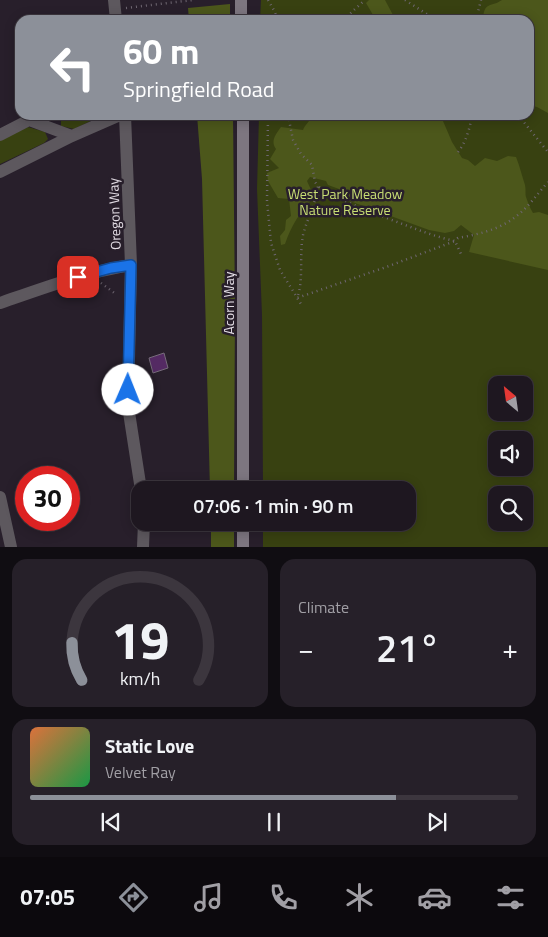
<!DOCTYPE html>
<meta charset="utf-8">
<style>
:root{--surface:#1e1720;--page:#262029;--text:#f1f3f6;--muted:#a19fa5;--line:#3c363e;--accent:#8c9099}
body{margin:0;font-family:"Titillium Web",sans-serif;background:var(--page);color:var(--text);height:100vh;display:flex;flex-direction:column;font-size:19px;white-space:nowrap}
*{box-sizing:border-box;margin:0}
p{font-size:16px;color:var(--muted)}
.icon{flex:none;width:28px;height:28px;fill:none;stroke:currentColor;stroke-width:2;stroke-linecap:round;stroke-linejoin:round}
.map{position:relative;height:547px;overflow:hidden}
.side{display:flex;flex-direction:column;gap:12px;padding:12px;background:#100d12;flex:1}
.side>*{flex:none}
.guide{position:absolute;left:15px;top:15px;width:519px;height:105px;border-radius:15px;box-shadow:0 2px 12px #0003,0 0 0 1px var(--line);background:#8c9099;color:#fff;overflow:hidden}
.needle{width:32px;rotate:331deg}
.tools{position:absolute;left:488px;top:376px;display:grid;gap:10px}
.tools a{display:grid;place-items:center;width:45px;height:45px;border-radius:10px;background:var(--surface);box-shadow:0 2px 12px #0003,0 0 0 1px var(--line);font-size:25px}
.speed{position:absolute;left:15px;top:466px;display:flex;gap:10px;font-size:25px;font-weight:700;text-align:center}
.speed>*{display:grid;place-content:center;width:65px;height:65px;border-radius:50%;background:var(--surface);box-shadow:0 2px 12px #0003,0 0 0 1px var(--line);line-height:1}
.speed .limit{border:8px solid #d22;background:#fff;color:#111}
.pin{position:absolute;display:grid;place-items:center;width:42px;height:42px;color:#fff;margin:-21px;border-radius:10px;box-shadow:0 2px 8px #0006}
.me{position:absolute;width:55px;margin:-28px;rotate:1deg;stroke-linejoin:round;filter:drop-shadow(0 0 4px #0008)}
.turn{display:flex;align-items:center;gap:18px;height:105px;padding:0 25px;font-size:22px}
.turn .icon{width:65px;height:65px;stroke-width:2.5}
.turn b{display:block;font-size:35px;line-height:42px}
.big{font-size:38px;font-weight:600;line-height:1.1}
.side .widget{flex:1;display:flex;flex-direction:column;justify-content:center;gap:8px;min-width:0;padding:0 18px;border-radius:15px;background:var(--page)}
.side .dial{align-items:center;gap:0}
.dial svg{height:130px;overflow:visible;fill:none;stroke:var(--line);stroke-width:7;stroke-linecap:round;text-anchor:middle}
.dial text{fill:var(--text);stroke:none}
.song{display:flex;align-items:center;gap:15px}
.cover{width:60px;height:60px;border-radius:8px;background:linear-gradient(135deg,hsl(20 70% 55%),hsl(140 70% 35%))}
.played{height:5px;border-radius:2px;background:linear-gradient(90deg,var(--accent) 75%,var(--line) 75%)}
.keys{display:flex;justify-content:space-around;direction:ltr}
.heat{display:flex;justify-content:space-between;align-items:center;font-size:28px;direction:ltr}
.side .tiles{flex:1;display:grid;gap:12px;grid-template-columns:1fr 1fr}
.widget:last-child{grid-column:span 2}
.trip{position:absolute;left:131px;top:481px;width:285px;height:50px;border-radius:15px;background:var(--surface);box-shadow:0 2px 12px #0003,0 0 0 1px var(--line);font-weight:600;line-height:50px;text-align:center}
.tabs{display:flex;height:80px;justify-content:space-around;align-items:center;background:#0c090d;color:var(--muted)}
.tabs .icon{width:35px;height:35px}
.tabs .selected{color:var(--accent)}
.tabs b{font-size:22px;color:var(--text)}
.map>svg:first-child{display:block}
.green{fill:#384111;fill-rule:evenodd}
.forest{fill:#4c571b}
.building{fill:#542a63;stroke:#766c7a}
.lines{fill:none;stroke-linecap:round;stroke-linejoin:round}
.path{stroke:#6f6772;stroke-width:2.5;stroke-dasharray:1 4;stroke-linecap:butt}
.street{stroke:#5d585e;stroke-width:12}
.secondary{stroke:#7d7680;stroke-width:12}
.route-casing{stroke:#114b97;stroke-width:12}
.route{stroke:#1a73e8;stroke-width:9}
.labels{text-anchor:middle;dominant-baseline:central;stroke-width:5;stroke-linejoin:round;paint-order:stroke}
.park-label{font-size:14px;fill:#c8de74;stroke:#281f2b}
.street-label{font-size:14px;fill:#e2dce4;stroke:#281f2b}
</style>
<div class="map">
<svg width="548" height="547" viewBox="0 0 548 547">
<rect width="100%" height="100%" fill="#281f2b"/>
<!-- green -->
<path class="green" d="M 261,0 L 548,0 L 548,547 L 263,547 L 263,523 L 408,522 L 408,490 L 263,490 L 262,315 L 257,189 L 259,115 L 529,115 L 529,20 L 260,20 ZM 496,385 L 524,385 L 524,412 L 496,412 ZM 496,440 L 524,440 L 524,468 L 496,468 ZM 496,495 L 524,495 L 524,522 L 496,522 Z
M 70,115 L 103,115 L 74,129 L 61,126 L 61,119 Z
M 28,127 L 45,132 L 48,139 L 44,143 L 0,164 L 0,140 Z"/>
<!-- forest -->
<path class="forest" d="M 369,0 L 385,0 L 393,15 L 400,20 L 376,20 L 366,3 Z
M 502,0 L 548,0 L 548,113 L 537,107 L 529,105 L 529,20 L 483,20 C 484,1 490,8 502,0 Z
M 230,4 L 230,20 L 189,20 L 188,8 Z
M 197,115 L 233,115 L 235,307 L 234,490 L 210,490 L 202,179 Z
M 312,115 L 444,115 L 443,121 L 452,142 L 462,158 L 468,160 L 475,166 L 485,158 L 497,161 L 508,156 L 516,157 C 520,167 522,176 525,185 C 526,189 525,194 526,197 C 528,203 530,208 533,213 L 539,212 L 548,215 L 548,270 L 469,252 L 474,235 L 461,225 L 454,231 L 445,233 L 429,230 L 347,200 L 339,189 L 328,185 L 326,181 L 310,177 L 307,181 L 312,192 L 313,198 C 300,212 291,226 285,244 L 281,245 L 280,236 L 285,230 L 286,220 L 291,216 L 289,199 L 278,198 L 268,181 L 267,173 L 279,168 L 270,159 L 276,149 C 270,141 276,134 281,127 L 303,130 C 305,124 311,121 312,115 Z
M 211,523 L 234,523 L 234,547 L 211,547 Z"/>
<!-- building -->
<path class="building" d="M 164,353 L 168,368 L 153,373 L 149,358 Z"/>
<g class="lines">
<!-- path -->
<path class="path" d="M 268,0 L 275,12 L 277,20
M 405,0 L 436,20
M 126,8 L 193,0
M 343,20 L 365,0
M 476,20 L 481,0
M 268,115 L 267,201 L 271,243 L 280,270 L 301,304
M 288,115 L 293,140 L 301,154 L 312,165 L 315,182 L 318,186 C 316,203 307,219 303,235 C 299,255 304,281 297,298 L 389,266 L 455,241 L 461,254
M 518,115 L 548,152
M 61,118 L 67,115
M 458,152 C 466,142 470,128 472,115
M 319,187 C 340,201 365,209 389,219 C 411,227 432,236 455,241 L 458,238 C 480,234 502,229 519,214 C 530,205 538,193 548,182
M 101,283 L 117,295"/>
<!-- street -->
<path class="street" d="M 114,0 L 116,20
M 125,115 L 131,265 L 128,406 L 141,490
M 0,135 L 29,120 L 72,136
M 0,172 L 72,136 L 120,115
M 0,303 C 43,288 86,272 131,265
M 0,497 L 11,547
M 143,547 L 144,522"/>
<!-- secondary -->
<path class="secondary" d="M 241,0 L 241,20
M 243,115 L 243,490
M 243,547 L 243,522"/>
</g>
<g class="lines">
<defs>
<path id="route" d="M 78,277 L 111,268 L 131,265 L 128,390"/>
</defs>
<!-- route casing -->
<use href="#route" class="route-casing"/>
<!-- route -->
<use href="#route" class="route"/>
</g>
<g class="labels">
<!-- park labels -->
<g class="park-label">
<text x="345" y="193">West Park Meadow<tspan x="345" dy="16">Nature Reserve</tspan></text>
</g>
<!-- street labels -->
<g class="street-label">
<text transform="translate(114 214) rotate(-92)">Oregon Way</text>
<text transform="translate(228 303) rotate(-90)">Acorn Way</text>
</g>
</g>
</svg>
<div class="tools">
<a><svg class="needle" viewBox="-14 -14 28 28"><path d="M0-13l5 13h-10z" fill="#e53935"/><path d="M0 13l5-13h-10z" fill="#a19fa5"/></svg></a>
<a><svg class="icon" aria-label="sound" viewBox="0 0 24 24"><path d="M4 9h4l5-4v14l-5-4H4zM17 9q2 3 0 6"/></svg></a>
<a><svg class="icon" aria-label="search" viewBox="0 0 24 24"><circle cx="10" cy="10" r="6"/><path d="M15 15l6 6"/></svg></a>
</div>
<div class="speed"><div class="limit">30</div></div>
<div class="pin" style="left:78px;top:277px;background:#d93025"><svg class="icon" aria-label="arrive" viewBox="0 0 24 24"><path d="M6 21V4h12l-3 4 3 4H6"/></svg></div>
<svg class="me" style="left:128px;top:390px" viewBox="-20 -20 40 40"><circle r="19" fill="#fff"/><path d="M0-13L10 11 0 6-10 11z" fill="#1a73e8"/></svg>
<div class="trip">07:06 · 1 min · 90 m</div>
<div class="guide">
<div class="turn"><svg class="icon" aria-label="left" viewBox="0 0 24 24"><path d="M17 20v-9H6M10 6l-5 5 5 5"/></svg><div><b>60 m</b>Springfield Road</div></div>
</div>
</div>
<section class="side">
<div class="tiles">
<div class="widget dial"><svg viewBox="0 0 100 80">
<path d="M14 69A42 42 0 1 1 86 69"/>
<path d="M14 69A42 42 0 0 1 8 46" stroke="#8c9099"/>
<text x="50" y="56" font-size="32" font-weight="700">19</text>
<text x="50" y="72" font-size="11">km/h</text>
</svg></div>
<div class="widget"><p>Climate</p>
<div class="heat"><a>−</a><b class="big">21°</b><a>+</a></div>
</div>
<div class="widget">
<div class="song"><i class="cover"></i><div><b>Static Love</b><p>Velvet Ray</p></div></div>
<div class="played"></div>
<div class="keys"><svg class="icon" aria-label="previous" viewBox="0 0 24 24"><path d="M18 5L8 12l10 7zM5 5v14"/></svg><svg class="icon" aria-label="pause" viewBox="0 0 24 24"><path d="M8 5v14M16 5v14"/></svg><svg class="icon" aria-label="next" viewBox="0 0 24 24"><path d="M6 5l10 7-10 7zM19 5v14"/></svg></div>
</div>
</div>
</section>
<nav class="tabs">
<b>07:05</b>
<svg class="icon selected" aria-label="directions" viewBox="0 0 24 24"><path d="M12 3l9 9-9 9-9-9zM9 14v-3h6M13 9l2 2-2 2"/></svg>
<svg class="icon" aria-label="music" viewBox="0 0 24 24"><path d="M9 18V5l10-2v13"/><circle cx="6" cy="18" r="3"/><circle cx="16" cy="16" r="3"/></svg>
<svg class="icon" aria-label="phone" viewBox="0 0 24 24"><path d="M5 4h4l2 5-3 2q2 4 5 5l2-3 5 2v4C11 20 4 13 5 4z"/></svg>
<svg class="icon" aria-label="climate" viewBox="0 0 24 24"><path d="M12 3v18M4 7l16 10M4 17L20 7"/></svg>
<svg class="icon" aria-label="car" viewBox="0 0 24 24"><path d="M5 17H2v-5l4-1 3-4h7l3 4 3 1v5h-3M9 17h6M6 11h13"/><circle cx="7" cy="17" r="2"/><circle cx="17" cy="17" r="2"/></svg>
<svg class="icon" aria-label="filters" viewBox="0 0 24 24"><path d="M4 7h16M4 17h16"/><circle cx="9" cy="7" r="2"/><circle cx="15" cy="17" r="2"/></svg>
</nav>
